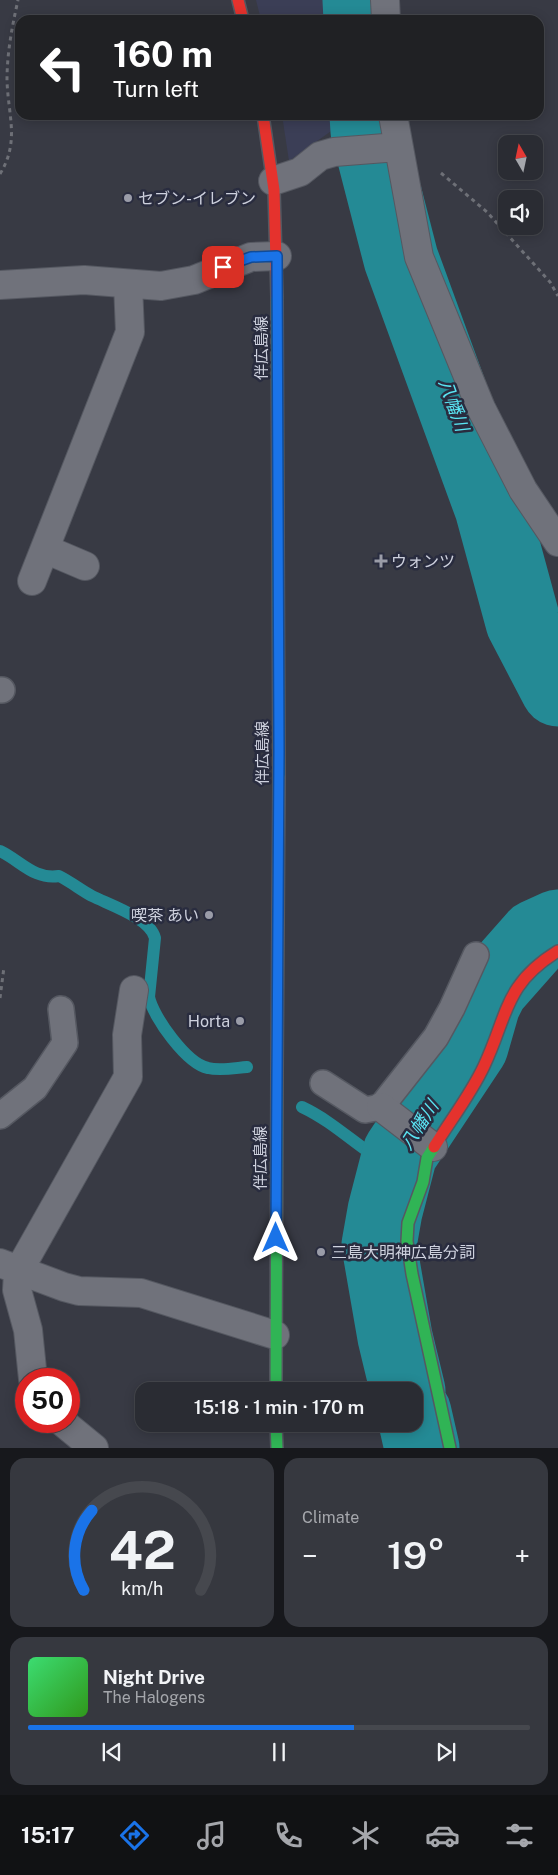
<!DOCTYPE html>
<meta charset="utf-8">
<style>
:root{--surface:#2a2c33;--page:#36383f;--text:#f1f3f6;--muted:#a5a7ac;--line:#46484e;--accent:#1a73e8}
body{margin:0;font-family:"Public Sans","Noto Sans JP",sans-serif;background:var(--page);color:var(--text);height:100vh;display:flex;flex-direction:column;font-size:19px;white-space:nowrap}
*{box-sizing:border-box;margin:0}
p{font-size:16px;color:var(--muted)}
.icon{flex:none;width:28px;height:28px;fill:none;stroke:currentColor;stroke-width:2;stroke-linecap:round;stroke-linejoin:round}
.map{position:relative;height:1448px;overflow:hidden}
.drawer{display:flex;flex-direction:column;gap:10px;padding:10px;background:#17181c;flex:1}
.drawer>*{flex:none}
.guide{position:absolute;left:15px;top:15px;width:529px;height:105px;border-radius:15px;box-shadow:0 2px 12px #0003,0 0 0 1px var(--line);background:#202124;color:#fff;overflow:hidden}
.needle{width:32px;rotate:351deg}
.controls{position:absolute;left:498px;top:135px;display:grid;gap:10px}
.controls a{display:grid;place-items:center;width:45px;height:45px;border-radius:10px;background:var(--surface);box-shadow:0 2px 12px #0003,0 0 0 1px var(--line);font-size:25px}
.speed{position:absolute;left:15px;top:1368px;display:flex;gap:10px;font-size:25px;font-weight:700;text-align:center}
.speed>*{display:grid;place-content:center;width:65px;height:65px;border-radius:50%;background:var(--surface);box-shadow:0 2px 12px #0003,0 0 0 1px var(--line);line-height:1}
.speed .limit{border:8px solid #d22;background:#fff;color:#111}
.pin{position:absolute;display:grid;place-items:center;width:42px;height:42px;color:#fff;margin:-21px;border-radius:10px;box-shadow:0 2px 8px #0006}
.me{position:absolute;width:55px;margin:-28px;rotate:0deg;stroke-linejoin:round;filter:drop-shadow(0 0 4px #0008)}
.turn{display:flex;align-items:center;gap:18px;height:105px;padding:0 15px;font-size:22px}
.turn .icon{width:65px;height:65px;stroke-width:2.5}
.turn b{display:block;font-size:35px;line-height:42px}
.big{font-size:38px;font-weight:600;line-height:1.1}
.drawer .card{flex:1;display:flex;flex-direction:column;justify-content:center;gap:8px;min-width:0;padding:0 18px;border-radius:15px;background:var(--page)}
.drawer .dial{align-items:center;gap:0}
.dial svg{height:130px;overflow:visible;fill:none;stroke:var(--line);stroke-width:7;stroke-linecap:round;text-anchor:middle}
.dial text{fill:var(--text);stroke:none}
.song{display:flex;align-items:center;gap:15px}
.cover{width:60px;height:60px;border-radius:8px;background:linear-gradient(135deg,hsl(140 70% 55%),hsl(110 70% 35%))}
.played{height:5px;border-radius:2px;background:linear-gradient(90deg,var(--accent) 65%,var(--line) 65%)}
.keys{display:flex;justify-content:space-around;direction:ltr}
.heat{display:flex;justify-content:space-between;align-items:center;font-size:28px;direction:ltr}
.drawer .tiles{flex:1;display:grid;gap:10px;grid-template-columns:1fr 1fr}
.card:last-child{grid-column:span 2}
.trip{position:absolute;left:135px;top:1382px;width:288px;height:50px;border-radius:15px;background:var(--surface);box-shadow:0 2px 12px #0003,0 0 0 1px var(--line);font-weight:600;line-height:50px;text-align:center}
.tabs{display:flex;height:80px;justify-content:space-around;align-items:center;background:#111214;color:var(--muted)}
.tabs .icon{width:35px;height:35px}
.tabs .current{color:var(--accent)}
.tabs b{font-size:22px;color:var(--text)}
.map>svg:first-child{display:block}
.built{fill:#3b3e56}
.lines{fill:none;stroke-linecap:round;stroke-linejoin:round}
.stream{stroke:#248a95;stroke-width:12}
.river{stroke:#248a95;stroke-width:75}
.lane-casing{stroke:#555861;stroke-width:28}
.street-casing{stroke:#555861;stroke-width:30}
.fast-casing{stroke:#555861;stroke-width:14}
.slow-casing{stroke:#555861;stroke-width:14}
.jam-casing{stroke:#555861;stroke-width:14}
.path{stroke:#6e7077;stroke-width:3;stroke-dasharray:4 4;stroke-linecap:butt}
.lane{stroke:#70727b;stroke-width:25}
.street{stroke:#70727b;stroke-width:28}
.fast{stroke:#30b455;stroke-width:11}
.slow{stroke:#ff9f0a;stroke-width:11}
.jam{stroke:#e5322d;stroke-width:11}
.route-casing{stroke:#114b97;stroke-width:12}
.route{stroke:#1a73e8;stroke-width:9}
.poi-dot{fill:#9a9ca8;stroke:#292c3f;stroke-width:2}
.labels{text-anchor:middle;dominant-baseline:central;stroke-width:5;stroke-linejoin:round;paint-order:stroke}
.poi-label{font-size:16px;fill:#ced1de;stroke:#292c3f;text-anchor:start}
.street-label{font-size:16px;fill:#ced1de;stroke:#292c3f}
.water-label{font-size:18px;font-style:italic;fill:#5ae4f2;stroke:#292c3f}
</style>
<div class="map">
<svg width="558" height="1448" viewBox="0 0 558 1448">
<rect width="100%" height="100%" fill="#383a44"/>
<!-- built -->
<path class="built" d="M 256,0 L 344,0 L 345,20 L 261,20 Z
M 282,115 L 350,115 L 350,127 L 334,129 L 289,161 Z"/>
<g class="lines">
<!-- stream -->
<path class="stream" d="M 0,851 C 21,861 34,880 59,876 C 71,882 81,890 92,896 C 110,905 150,918 155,938 L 149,997 C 153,1017 187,1064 208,1068 C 220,1071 235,1068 247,1067
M 302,1107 C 338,1124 362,1152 396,1169"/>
<!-- river -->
<path class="river" d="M 360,0 L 361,20
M 367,115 L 368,131 L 401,259 L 492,508 L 523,622 L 558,689
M 408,1391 L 395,1337 L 379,1245 L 385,1211 L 400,1153 L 471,1046 L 483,1004 L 491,988 L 536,937 L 558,927
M 414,1413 L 422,1448"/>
<defs>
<path id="lane" d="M 0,690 L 2,690
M 323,1083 L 365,1110 L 381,1107 L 436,1037 L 452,1008 L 476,955
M 0,1116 L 35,1088 L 65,1043 L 61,1009"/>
<path id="street" d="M 385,0 L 386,20
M 393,115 L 419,257 L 481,408 L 523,490 L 558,542
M 273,181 L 300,172 L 320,156 L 334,152 L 398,147
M 0,285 L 84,280 L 161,286 L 194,280 L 251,257 L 277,256
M 45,549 L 85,566
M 32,581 L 130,332 L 128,284
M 381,1107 L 433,1147
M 0,1263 L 64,1287 L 79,1291 L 141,1293 L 275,1335
M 33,1379 L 28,1330 L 17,1290 L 18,1272 L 128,1077 L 127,1035 L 134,990
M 61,1421 L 94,1448"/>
<path id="fast" d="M 277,297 L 279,777
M 434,1147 L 427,1158 L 423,1182 L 408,1223 L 407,1241 L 412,1274 L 450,1448
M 276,1391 L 277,1073
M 276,1424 L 277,1448"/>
<path id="slow" d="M 277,1073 L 279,777"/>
<path id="jam" d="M 238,0 L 243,20
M 263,115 L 274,190 L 277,297
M 434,1147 C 450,1121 471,1094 484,1066 C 508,1015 504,984 558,951"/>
</defs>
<!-- lane casing -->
<use href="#lane" class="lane-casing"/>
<!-- street casing -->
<use href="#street" class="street-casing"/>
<!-- fast casing -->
<use href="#fast" class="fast-casing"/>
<!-- slow casing -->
<use href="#slow" class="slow-casing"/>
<!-- jam casing -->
<use href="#jam" class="jam-casing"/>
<!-- path -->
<path class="path" d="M 441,173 L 487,212 L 550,282 L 558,296
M 0,174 C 20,141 8,116 7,80 C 7,53 12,27 18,0
M 0,998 L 4,967"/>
<!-- lane -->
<use href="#lane" class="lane"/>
<!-- street -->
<use href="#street" class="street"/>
<!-- fast -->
<use href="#fast" class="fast"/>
<!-- slow -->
<use href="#slow" class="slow"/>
<!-- jam -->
<use href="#jam" class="jam"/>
</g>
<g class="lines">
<defs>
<path id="route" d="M 223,267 L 251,257 L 277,256 L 279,751 L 276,1238"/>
</defs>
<!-- route casing -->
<use href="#route" class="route-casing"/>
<!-- route -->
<use href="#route" class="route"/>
</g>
<!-- markers -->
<g class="poi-dot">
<circle cx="128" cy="198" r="5"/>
<path d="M378.5 553.5h5v5h5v5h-5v5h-5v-5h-5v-5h5z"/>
<circle cx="209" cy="915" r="5"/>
<circle cx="240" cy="1021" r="5"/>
<circle cx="321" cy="1252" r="5"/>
</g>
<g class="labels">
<!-- poi labels -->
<g class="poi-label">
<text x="138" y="198">セブン-イレブン</text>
<text x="391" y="561">ウォンツ</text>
<text x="199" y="915" text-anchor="end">喫茶 あい</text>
<text x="230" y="1021" text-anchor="end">Horta</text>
<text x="331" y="1252">三島大明神広島分詞</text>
</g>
<!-- street labels -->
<g class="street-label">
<text transform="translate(261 348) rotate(-90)">伴広島線</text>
<text transform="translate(262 753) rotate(-90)">伴広島線</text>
<text transform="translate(260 1158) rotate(-90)">伴広島線</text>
</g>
<!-- water labels -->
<g class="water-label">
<text transform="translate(454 405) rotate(70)">八幡川</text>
<text transform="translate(419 1125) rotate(-57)">八幡川</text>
</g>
</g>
</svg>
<div class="controls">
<a><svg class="needle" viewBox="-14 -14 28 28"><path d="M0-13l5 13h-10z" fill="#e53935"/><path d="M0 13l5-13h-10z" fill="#a5a7ac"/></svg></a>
<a><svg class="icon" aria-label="sound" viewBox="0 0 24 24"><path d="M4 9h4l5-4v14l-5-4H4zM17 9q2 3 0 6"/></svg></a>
</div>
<div class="speed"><div class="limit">50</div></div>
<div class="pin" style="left:223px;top:267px;background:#d93025"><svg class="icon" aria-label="arrive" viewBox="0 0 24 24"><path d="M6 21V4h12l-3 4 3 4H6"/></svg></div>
<svg class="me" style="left:276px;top:1238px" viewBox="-20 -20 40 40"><path d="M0-17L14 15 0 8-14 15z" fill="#1a73e8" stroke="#fff" stroke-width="4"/></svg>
<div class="trip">15:18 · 1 min · 170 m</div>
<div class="guide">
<div class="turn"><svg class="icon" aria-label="left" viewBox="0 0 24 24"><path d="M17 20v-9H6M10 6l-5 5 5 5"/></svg><div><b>160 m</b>Turn left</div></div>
</div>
</div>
<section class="drawer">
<div class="tiles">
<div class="card dial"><svg viewBox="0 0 100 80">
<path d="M14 69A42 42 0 1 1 86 69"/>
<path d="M14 69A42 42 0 0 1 19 20" stroke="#1a73e8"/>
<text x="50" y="56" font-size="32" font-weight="700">42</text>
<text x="50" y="72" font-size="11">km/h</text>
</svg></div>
<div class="card"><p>Climate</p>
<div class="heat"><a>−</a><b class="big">19°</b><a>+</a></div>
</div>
<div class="card">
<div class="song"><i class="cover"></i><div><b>Night Drive</b><p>The Halogens</p></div></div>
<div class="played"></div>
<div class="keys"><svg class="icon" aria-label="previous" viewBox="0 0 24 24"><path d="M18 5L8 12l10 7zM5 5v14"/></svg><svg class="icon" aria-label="pause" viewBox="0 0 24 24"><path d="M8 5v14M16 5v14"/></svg><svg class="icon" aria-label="next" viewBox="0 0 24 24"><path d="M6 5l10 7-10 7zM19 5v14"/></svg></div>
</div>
</div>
</section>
<nav class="tabs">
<b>15:17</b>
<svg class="icon current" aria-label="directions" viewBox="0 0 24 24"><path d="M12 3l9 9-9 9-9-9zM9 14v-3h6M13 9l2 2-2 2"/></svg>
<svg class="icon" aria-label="music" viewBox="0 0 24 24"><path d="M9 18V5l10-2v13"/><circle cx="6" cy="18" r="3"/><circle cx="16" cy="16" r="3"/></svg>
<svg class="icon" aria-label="phone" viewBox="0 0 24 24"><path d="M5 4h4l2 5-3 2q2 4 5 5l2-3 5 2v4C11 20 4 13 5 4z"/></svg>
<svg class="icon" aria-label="climate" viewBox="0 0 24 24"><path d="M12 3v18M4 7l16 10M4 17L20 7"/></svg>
<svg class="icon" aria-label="car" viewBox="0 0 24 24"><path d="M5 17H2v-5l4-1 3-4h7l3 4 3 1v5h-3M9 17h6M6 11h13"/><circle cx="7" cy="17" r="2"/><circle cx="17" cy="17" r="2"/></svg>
<svg class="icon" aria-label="filters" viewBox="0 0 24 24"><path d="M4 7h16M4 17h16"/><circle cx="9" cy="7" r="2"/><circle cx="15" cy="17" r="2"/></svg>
</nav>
